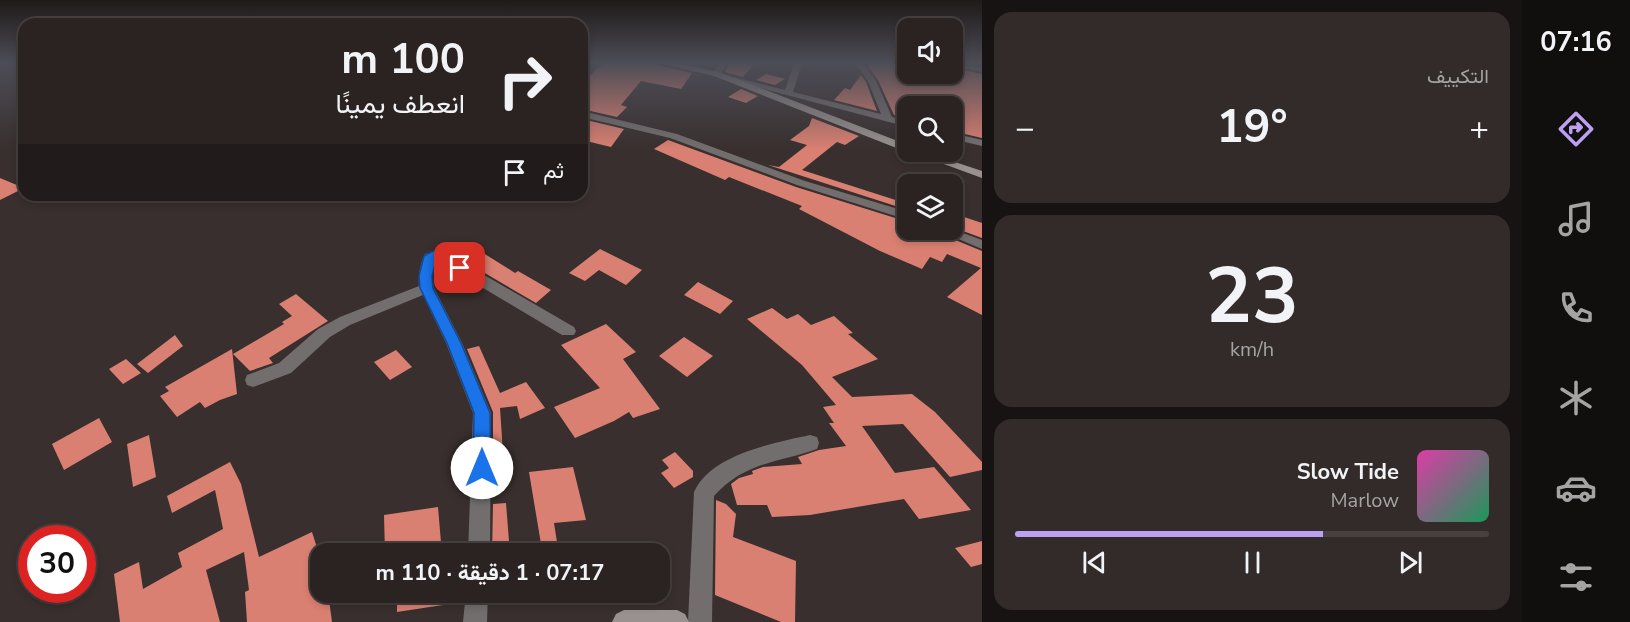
<!DOCTYPE html>
<html lang="ar">
<meta charset="utf-8">
<style>
:root{--surface:#2a2322;--page:#322b2a;--text:#f1f3f6;--muted:#a5a4a5;--line:#464040;--accent:#bca0f2}
body{margin:0;font-family:"Nunito Sans",Vazirmatn,sans-serif;background:var(--page);color:var(--text);direction:rtl;height:100vh;display:flex;flex-direction:column;font-size:22px;white-space:nowrap}
*{box-sizing:border-box;margin:0}
p{font-size:20px;color:var(--muted)}
.icon{flex:none;width:33px;height:33px;fill:none;stroke:currentColor;stroke-width:2;stroke-linecap:round;stroke-linejoin:round}
.map{position:relative;flex:1;overflow:hidden;direction:ltr}
.sheet{display:flex;flex-direction:column;gap:12px;padding:12px;background:#171313;width:540px}
.sheet>*{flex:none}
.banner{position:absolute;left:18px;top:18px;width:570px;height:183px;border-radius:18px;box-shadow:0 3px 9px #0003,0 0 0 2px var(--line);direction:rtl;background:#2a2322;color:var(--text);overflow:hidden}
.controls{position:absolute;left:897px;top:18px;display:grid;gap:12px}
.controls a{display:grid;place-items:center;width:66px;height:66px;border-radius:12px;background:var(--surface);box-shadow:0 3px 9px #0003,0 0 0 2px var(--line);font-size:30px}
.speed{position:absolute;left:18px;top:525px;display:flex;gap:12px;font-size:30px;font-weight:700;text-align:center}
.speed>*{display:grid;place-content:center;width:78px;height:78px;border-radius:50%;background:var(--surface);box-shadow:0 3px 9px #0003,0 0 0 2px var(--line);line-height:1}
.speed .limit{border:9px solid #d22;background:#fff;color:#111}
.pin{position:absolute;display:grid;place-items:center;width:51px;height:51px;color:#fff;margin:-26px;border-radius:12px;box-shadow:0 3px 9px #0006}
.me{position:absolute;width:66px;margin:-33px;rotate:0deg;stroke-linejoin:round;filter:drop-shadow(0 0 4px #0008)}
.turn{display:flex;align-items:center;gap:21px;height:126px;padding:0 24px;font-size:27px}
.turn .icon{width:78px;height:78px;stroke-width:2.5}
.turn b{display:block;font-size:42px;line-height:51px}
.then{display:flex;align-items:center;height:57px;padding:0 24px;background:#0003;gap:12px;font-size:22px}
.big{font-size:45px;font-weight:700;line-height:1.1}
.sheet .tile{flex:1;display:flex;flex-direction:column;justify-content:center;gap:9px;min-width:0;padding:0 21px;border-radius:18px;background:var(--page)}
.sheet .dial{align-items:center;gap:0}
.dial b{font-size:78px;line-height:1}
.song{display:flex;align-items:center;gap:18px}
.cover{width:72px;height:72px;border-radius:9px;background:linear-gradient(135deg,hsl(320 70% 55%),hsl(150 70% 35%))}
.played{height:6px;border-radius:3px;background:linear-gradient(90deg,var(--accent) 65%,var(--line) 65%)}
.keys{display:flex;justify-content:space-around;direction:ltr}
.heat{display:flex;justify-content:space-between;align-items:center;font-size:33px;direction:ltr}
.trip{position:absolute;left:310px;top:543px;width:360px;height:60px;border-radius:18px;background:var(--surface);box-shadow:0 3px 9px #0003,0 0 0 2px var(--line);font-weight:700;line-height:60px;text-align:center;direction:rtl}
main{display:flex;flex:1;min-height:0}
.tab-bar{display:flex;flex-direction:column;width:108px;justify-content:space-around;align-items:center;background:#110e0e;color:var(--muted)}
.tab-bar .icon{width:42px;height:42px}
.tab-bar .selected{color:var(--accent)}
.tab-bar b{font-size:27px;color:var(--text)}
.map>svg:first-child{display:block}
.building{fill:#da8072}
.lines{fill:none;stroke-linecap:round;stroke-linejoin:round}
.street{fill:#736e6e;fill-rule:evenodd}
.secondary{fill:#98918f;fill-rule:evenodd}
.route{fill:#1a73e8;stroke:#114b97;stroke-width:1.5}
</style>
<main>
<nav class="tab-bar">
<b>07:16</b>
<svg class="icon selected" aria-label="directions" viewBox="0 0 24 24"><path d="M12 3l9 9-9 9-9-9zM9 14v-3h6M13 9l2 2-2 2"/></svg>
<svg class="icon" aria-label="music" viewBox="0 0 24 24"><path d="M9 18V5l10-2v13"/><circle cx="6" cy="18" r="3"/><circle cx="16" cy="16" r="3"/></svg>
<svg class="icon" aria-label="phone" viewBox="0 0 24 24"><path d="M5 4h4l2 5-3 2q2 4 5 5l2-3 5 2v4C11 20 4 13 5 4z"/></svg>
<svg class="icon" aria-label="climate" viewBox="0 0 24 24"><path d="M12 3v18M4 7l16 10M4 17L20 7"/></svg>
<svg class="icon" aria-label="car" viewBox="0 0 24 24"><path d="M5 17H2v-5l4-1 3-4h7l3 4 3 1v5h-3M9 17h6M6 11h13"/><circle cx="7" cy="17" r="2"/><circle cx="17" cy="17" r="2"/></svg>
<svg class="icon" aria-label="filters" viewBox="0 0 24 24"><path d="M4 7h16M4 17h16"/><circle cx="9" cy="7" r="2"/><circle cx="15" cy="17" r="2"/></svg>
</nav>
<section class="sheet">
<div class="tile"><p>التكييف</p>
<div class="heat"><a>−</a><b class="big">19°</b><a>+</a></div>
</div>
<div class="tile dial"><b>23</b><p>km/h</p></div>
<div class="tile">
<div class="song"><i class="cover"></i><div><b>Slow Tide</b><p>Marlow</p></div></div>
<div class="played"></div>
<div class="keys"><svg class="icon" aria-label="previous" viewBox="0 0 24 24"><path d="M18 5L8 12l10 7zM5 5v14"/></svg><svg class="icon" aria-label="pause" viewBox="0 0 24 24"><path d="M8 5v14M16 5v14"/></svg><svg class="icon" aria-label="next" viewBox="0 0 24 24"><path d="M6 5l10 7-10 7zM19 5v14"/></svg></div>
</div>
</section>
<div class="map">
<svg width="982" height="622" viewBox="0 0 982 622">
<rect width="100%" height="100%" fill="#382f2e"/>
<!-- building -->
<path class="building" d="M 604,63 L 656,63 L 657,65 L 692,73 L 681,89 L 641,81 L 621,105 L 627,107 L 617,117 L 582,109 L 582,82 Z
M 730,63 L 755,63 L 743,77 L 725,72 Z
M 869,63 L 908,63 L 908,74 L 952,74 L 952,68 L 982,74 L 982,138 L 952,131 L 952,106 L 941,106 L 908,98 L 908,118 L 894,115 L 878,80 L 867,65 Z
M 766,74 L 785,79 L 775,85 L 756,80 Z
M 861,75 L 866,82 L 877,111 L 834,100 L 845,88 L 850,90 Z
M 741,89 L 758,96 L 746,103 L 728,97 Z
M 812,118 L 859,136 L 845,145 L 837,142 L 802,170 L 908,204 L 908,210 L 768,165 L 779,167 L 807,145 L 790,140 L 809,126 Z
M 582,119 L 624,129 L 611,147 L 582,140 Z
M 668,140 L 796,187 L 908,222 L 908,230 L 935,230 L 936,232 L 982,251 L 982,315 L 947,297 L 981,268 L 947,254 L 942,262 L 930,257 L 922,269 L 880,251 L 799,209 L 802,206 L 729,177 L 725,180 L 654,149 Z
M 0,178 L 24,188 L 0,200 Z
M 952,213 L 982,223 L 982,238 L 952,227 Z
M 600,249 L 642,270 L 626,285 L 599,270 L 585,281 L 569,273 Z
M 480,251 L 515,273 L 518,271 L 551,290 L 536,303 L 464,261 Z
M 698,282 L 733,301 L 720,314 L 684,295 Z
M 296,294 L 328,321 L 269,358 L 273,363 L 250,371 L 233,354 L 284,324 L 282,322 L 292,316 L 279,304 Z
M 772,308 L 787,319 L 798,314 L 811,325 L 834,316 L 853,333 L 848,334 L 878,359 L 832,377 L 852,397 L 912,394 L 935,412 L 982,462 L 982,470 L 950,477 L 903,424 L 862,426 L 895,473 L 934,467 L 971,510 L 919,519 L 904,499 L 810,515 L 772,517 L 767,505 L 737,505 L 731,484 L 739,478 L 753,474 L 752,471 L 763,467 L 802,464 L 798,457 L 819,450 L 846,446 L 829,423 L 834,423 L 823,407 L 836,405 L 802,365 L 747,319 Z
M 606,324 L 636,352 L 623,359 L 660,409 L 633,418 L 629,412 L 614,421 L 575,438 L 554,407 L 600,388 L 561,345 Z
M 175,335 L 183,346 L 148,373 L 137,364 Z
M 684,337 L 713,356 L 687,377 L 659,356 Z
M 479,346 L 500,393 L 526,382 L 545,408 L 520,419 L 517,406 L 500,408 L 504,468 L 501,469 L 493,448 L 493,412 L 467,349 Z
M 232,349 L 237,394 L 220,400 L 205,408 L 200,402 L 177,417 L 160,396 L 169,391 L 165,387 Z
M 396,350 L 412,367 L 390,380 L 374,362 Z
M 126,359 L 141,373 L 123,384 L 109,369 Z
M 99,418 L 112,442 L 64,470 L 52,444 Z
M 149,435 L 156,477 L 133,487 L 127,444 Z
M 675,452 L 693,471 L 693,477 L 674,488 L 661,473 L 669,468 L 662,460 Z
M 230,462 L 241,484 L 259,557 L 312,532 L 321,560 L 321,592 L 328,592 L 332,622 L 247,622 L 245,592 L 249,590 L 244,552 L 206,570 L 220,622 L 120,622 L 114,574 L 139,562 L 143,589 L 182,567 L 178,553 L 223,529 L 215,490 L 172,513 L 167,496 Z
M 573,467 L 586,520 L 554,523 L 557,542 L 541,544 L 529,472 Z
M 716,500 L 726,504 L 736,514 L 733,537 L 796,561 L 795,622 L 781,622 L 715,595 Z
M 506,503 L 510,554 L 492,554 L 493,504 Z
M 438,507 L 442,554 L 385,554 L 384,515 Z
M 982,541 L 982,564 L 971,567 L 955,548 Z
M 397,592 L 464,592 L 463,602 L 397,612 Z"/>
<g class="lines">
<!-- street -->
<path class="street" d="M 720,63 L 728,63 L 719,76 L 713,76 L 712,74 Z
M 794,63 L 802,63 L 793,92 L 881,114 L 868,81 L 855,63 L 863,63 L 876,81 L 892,117 L 908,121 L 908,127 L 730,80 L 734,77 L 785,90 Z
M 952,63 L 982,68 L 982,72 L 952,66 Z
M 582,111 L 677,134 L 805,181 L 908,212 L 908,220 L 797,185 L 670,138 L 582,117 Z
M 952,133 L 982,140 L 982,146 L 952,139 Z
M 952,229 L 982,240 L 982,249 L 937,230 Z
M 437,251 L 448,254 L 574,327 L 576,331 L 574,335 L 562,335 L 436,260 L 432,276 L 434,288 L 462,343 L 491,413 L 490,554 L 468,554 L 473,413 L 446,343 L 423,295 L 350,325 L 330,337 L 291,373 L 253,387 L 247,385 L 245,380 L 247,375 L 279,363 L 318,329 L 340,317 L 419,286 C 418,275 420,264 425,254 Z
M 810,435 L 817,437 L 819,443 L 817,449 C 777,463 745,462 714,496 L 712,622 L 688,622 L 694,492 C 711,454 774,443 810,435 Z
M 466,592 L 488,592 L 487,622 L 463,622 Z"/>
<!-- secondary -->
<path class="secondary" d="M 658,63 L 673,63 L 719,72 L 908,145 L 908,152 L 911,152 L 904,151 L 714,76 Z
M 911,152 L 925,152 L 982,171 L 982,178 Z
M 624,610 L 677,610 L 685,614 L 689,622 L 612,622 L 616,614 Z"/>
</g>
<!-- sky -->
<linearGradient id="sky" x2="0" y2="1"><stop stop-color="#1f1a19"/><stop offset="0.42" stop-color="#4d4d57"/><stop offset="1" stop-color="#4d4d57" stop-opacity="0"/></linearGradient>
<rect width="982" height="150" fill="url(#sky)"/>
<!-- route -->
<path class="route" d="M 433,251 L 447,255 L 467,268 L 460,272 L 436,260 L 432,276 L 433,288 L 461,343 L 490,413 L 491,468 L 488,474 L 482,476 L 476,474 L 473,468 L 474,413 L 447,343 L 420,288 L 419,276 L 424,256 Z"/>
</svg>
<div class="controls">
<a><svg class="icon" aria-label="sound" viewBox="0 0 24 24"><path d="M4 9h4l5-4v14l-5-4H4zM17 9q2 3 0 6"/></svg></a>
<a><svg class="icon" aria-label="search" viewBox="0 0 24 24"><circle cx="10" cy="10" r="6"/><path d="M15 15l6 6"/></svg></a>
<a><svg class="icon" aria-label="layers" viewBox="0 0 24 24"><path d="M12 4l9 5-9 5-9-5zM3 14l9 5 9-5"/></svg></a>
</div>
<div class="speed"><div class="limit">30</div></div>
<div class="pin" style="left:460px;top:268px;background:#d93025"><svg class="icon" aria-label="arrive" viewBox="0 0 24 24"><path d="M6 21V4h12l-3 4 3 4H6"/></svg></div>
<svg class="me" style="left:482px;top:468px" viewBox="-20 -20 40 40"><circle r="19" fill="#fff"/><path d="M0-13L10 11 0 6-10 11z" fill="#1a73e8"/></svg>
<div class="trip">07:17 · 1 دقيقة · 110 m</div>
<div class="banner">
<div class="turn"><svg class="icon" aria-label="right" viewBox="0 0 24 24"><path d="M7 20v-9h11M14 6l5 5-5 5"/></svg><div><b>100 m</b>انعطف يمينًا</div></div>
<div class="then">ثم<svg class="icon" aria-label="arrive" viewBox="0 0 24 24"><path d="M6 21V4h12l-3 4 3 4H6"/></svg></div>
</div>
</div>
</main>
